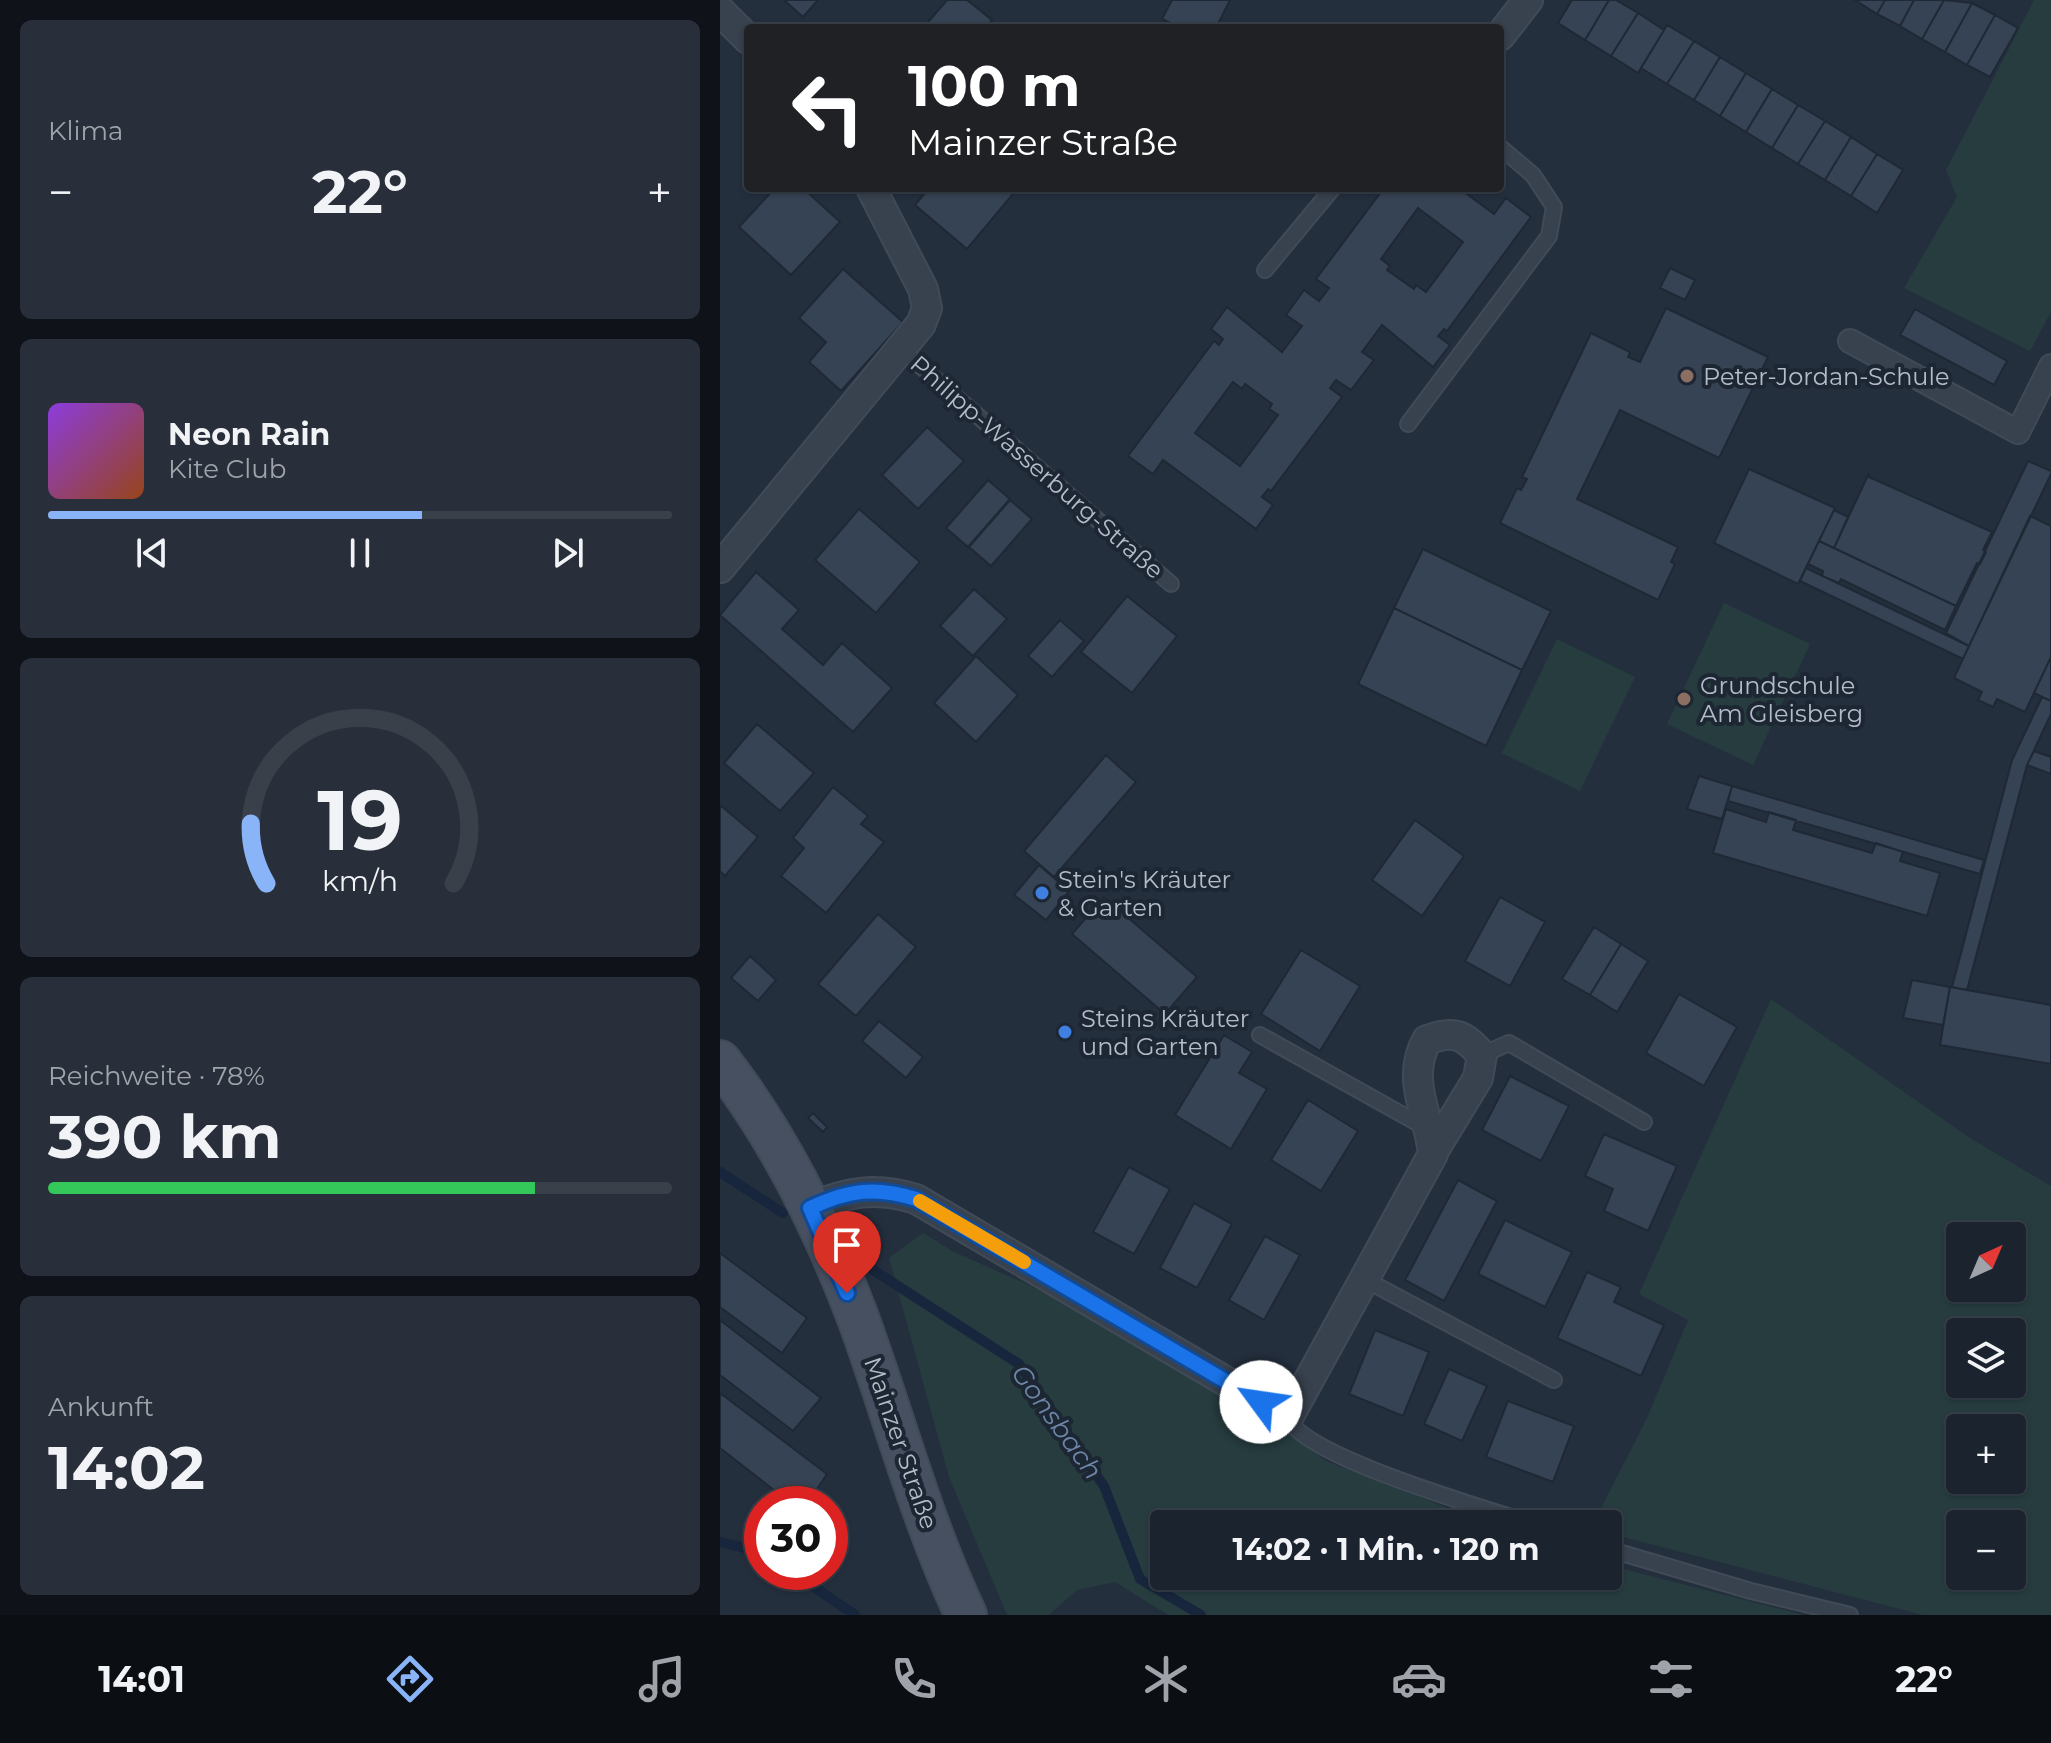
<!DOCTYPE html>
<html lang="de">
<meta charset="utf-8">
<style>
:root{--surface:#1b232e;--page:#282f3a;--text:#f1f3f6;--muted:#a0a4aa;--line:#39404a;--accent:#8ab4f8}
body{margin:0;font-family:Montserrat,sans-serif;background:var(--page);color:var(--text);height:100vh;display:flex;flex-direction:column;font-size:30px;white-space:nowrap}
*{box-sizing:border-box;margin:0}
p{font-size:26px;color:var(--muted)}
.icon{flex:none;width:44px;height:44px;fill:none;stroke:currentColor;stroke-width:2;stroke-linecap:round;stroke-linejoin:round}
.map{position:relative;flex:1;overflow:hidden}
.details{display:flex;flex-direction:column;gap:20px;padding:20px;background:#0f1319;width:720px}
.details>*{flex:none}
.guide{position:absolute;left:24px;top:24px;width:760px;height:168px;border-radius:8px;box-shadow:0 2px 6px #0004,0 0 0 2px var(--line);background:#202124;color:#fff;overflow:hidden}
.needle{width:52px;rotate:44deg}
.tools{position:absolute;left:1226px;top:1222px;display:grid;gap:16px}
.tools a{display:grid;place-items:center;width:80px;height:80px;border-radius:8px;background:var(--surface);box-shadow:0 2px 6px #0004,0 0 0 2px var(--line);font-size:40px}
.speed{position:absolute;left:24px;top:1486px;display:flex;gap:16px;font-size:40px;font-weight:700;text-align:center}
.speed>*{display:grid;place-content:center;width:104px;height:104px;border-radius:50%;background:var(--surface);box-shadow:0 2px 6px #0004,0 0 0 2px var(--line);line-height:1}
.speed .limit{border:12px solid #d22;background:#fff;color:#111}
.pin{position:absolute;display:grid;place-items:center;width:68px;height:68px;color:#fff;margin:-82px -34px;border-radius:50% 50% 50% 0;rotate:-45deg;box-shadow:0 0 8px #0007}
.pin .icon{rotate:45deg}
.me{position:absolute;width:88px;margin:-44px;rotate:301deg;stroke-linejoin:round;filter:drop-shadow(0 0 6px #0008)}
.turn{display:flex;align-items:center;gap:28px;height:168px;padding:0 32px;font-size:36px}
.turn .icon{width:104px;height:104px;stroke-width:2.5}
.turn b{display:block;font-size:56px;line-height:68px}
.big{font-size:60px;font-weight:700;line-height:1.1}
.details .widget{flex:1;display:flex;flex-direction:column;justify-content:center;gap:12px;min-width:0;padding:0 28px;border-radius:12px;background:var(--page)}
.details .dial{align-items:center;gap:0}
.dial svg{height:208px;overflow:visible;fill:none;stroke:var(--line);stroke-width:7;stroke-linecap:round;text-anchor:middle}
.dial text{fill:var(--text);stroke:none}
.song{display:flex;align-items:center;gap:24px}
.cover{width:96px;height:96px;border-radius:12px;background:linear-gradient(135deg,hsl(270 70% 55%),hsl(20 70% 35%))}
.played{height:8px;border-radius:4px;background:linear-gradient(90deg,var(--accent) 60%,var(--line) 60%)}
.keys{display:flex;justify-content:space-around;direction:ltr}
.heat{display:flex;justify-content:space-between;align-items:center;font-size:44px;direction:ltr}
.charge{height:12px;border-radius:6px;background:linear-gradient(90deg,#34c759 78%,var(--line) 0)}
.trip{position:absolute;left:430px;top:1510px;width:472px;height:80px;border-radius:8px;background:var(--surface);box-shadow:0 2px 6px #0004,0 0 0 2px var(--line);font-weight:700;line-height:80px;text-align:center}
.tabs{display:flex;height:128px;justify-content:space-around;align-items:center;background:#0b0e12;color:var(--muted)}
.tabs .icon{width:56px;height:56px}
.tabs .current{color:var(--accent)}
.tabs b{font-size:36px;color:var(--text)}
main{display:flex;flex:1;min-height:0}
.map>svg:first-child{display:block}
.green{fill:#263c3f;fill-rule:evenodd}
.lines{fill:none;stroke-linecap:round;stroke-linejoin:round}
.stream{stroke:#17263c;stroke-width:10}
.building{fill:#364354;stroke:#1f2835;stroke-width:2;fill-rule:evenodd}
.service-casing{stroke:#414a57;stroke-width:18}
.pedestrian-casing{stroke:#414a57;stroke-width:26}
.minor-casing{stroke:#414a57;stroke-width:32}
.secondary-casing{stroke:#414a57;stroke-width:44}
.service{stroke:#38414e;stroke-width:14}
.pedestrian{stroke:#38414e;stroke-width:22}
.minor{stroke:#38414e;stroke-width:28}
.secondary{stroke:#465061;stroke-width:40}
.route-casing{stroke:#114b97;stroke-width:20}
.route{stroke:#1a73e8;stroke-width:14}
.slow{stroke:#f59e0b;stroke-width:14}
.education-dot{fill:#8d6e63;stroke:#1d2633;stroke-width:3}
.shop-dot{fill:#3f7fe0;stroke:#1d2633;stroke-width:3}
.labels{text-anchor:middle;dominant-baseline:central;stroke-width:8;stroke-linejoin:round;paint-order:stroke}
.poi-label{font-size:24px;fill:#b4bcc9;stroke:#1d2633;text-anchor:start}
.street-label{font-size:24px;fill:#b4bcc9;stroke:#1d2633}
.water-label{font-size:26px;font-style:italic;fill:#6d86a8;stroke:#1d2633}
</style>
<main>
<section class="details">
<div class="widget"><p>Klima</p>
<div class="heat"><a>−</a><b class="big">22°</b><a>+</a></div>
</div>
<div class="widget">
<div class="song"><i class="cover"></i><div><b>Neon Rain</b><p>Kite Club</p></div></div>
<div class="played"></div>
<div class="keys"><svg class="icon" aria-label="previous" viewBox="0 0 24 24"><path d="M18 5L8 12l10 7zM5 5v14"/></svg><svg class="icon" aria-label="pause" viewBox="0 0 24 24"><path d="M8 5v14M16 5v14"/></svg><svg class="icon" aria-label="next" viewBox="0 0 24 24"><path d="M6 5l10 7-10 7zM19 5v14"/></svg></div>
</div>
<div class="widget dial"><svg viewBox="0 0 100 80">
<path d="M14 69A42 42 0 1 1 86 69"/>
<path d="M14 69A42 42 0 0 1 8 46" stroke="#8ab4f8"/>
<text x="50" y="56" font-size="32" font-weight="700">19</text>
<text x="50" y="72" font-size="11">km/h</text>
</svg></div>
<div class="widget"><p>Reichweite · 78%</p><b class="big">390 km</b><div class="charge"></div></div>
<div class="widget"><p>Ankunft</p><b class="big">14:02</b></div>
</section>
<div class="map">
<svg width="1331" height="1615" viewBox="0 0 1331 1615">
<rect width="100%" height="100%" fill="#242f3e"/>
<!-- green -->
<path class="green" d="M 1314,0 L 1331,0 L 1331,312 L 1310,351 L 1184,288 L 1237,197 L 1226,170 Z
M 1004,603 L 1090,644 L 1033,765 L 947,724 Z
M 837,639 L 915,677 L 860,791 L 782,753 Z
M 1051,999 L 1250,1138 L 1331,1186 L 1331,1615 L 1203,1615 L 888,1533 L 888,1524 L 873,1524 L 927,1418 L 968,1320 L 919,1294 ZM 1240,1236 L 1292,1236 L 1292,1288 L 1240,1288 ZM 1240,1332 L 1292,1332 L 1292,1384 L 1240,1384 ZM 1240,1428 L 1292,1428 L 1292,1480 L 1240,1480 ZM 1240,1524 L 1292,1524 L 1292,1576 L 1240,1576 Z
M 203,1233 L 234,1252 L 309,1285 L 385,1325 L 560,1428 L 606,1461 L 769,1524 L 444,1524 L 444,1576 L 888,1576 L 888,1565 L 1084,1615 L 448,1615 L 395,1582 L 357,1590 L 329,1615 L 287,1615 L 229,1477 L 169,1258 Z"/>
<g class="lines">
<!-- stream -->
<path class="stream" d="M 0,1172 L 63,1213
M 147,1266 L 299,1364 L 384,1486 L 420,1579 L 481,1615
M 0,1542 L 42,1552
M 72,1572 L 135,1615"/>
</g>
<!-- building -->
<path class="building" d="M 64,0 L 98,0 L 83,17 Z
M 227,0 L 247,0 L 272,20 L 265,28 L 203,28 Z
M 452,0 L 510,0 L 496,28 L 461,28 L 442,19 Z
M 852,0 L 889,0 L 865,40 L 838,23 Z
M 889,0 L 896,0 L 918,13 L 891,56 L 865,40 Z
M 1135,0 L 1165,0 L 1157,14 Z
M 1165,0 L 1194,0 L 1180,26 L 1157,14 Z
M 1194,0 L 1224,0 L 1202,39 L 1180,26 Z
M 1224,0 L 1252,3 L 1225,52 L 1202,39 Z
M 1252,3 L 1275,15 L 1247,65 L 1225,52 Z
M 918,13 L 944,30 L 918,73 L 891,56 Z
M 1275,15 L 1298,28 L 1270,77 L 1247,65 Z
M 947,25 L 974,41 L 947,84 L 921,68 Z
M 974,41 L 1000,57 L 974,100 L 947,84 Z
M 1000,57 L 1026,73 L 1000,116 L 974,100 Z
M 1026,73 L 1052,89 L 1026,132 L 1000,116 Z
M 1052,89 L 1078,105 L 1052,148 L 1026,132 Z
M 1078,105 L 1105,121 L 1078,164 L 1052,148 Z
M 1105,121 L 1131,137 L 1105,180 L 1078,164 Z
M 1131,137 L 1157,154 L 1131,196 L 1105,180 Z
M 1157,154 L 1183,170 L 1157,213 L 1131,196 Z
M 55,188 L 83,188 L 120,222 L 71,275 L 19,227 Z
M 209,188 L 285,188 L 293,194 L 247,249 L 195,205 Z
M 664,188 L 739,188 L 774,214 L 786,198 L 811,217 L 727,331 L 724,329 L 718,336 L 730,345 L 713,367 L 662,325 L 642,352 L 654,360 L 631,390 L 616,380 L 610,388 L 622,397 L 551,491 L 548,489 L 542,497 L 553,505 L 536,529 L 443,460 L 433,474 L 408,456 L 494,341 L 499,345 L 503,339 L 491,329 L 507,307 L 562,352 L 582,326 L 566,315 L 584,290 L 599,301 L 609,288 L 596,279 ZM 698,208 L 743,242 L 706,292 L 696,285 L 694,289 L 667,270 L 670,266 L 661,259 ZM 513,382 L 522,389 L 525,384 L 552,404 L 549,409 L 558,415 L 520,466 L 475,433 Z
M 950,268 L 975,280 L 965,300 L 940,288 Z
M 123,269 L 183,322 L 121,391 L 89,362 L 106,342 L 79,318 Z
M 946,308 L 1048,357 L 999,458 L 900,410 L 857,499 L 958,547 L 951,562 L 955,564 L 938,600 L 780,523 L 797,488 L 801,490 L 807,479 L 802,477 L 871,333 L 910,352 L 908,357 L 920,362 Z
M 1195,309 L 1287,361 L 1274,385 L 1180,335 Z
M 207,427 L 244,461 L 198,509 L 162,475 Z
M 1308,461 L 1331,471 L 1331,474 L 1249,646 L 1226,633 Z
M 1029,469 L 1115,508 L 1078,584 L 994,543 Z
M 1149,473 L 1149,477 L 1272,532 L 1263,550 L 1266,552 L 1260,564 L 1257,563 L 1236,606 L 1114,548 Z
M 268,480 L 290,499 L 248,547 L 226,528 Z
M 290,500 L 312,519 L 271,566 L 249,547 Z
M 139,509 L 200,562 L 156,613 L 95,560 Z
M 1114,510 L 1128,517 L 1114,548 L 1099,541 Z
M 1310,516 L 1331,526 L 1331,657 L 1305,712 L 1277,699 L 1273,707 L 1258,700 L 1262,692 L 1234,678 Z
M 1099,541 L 1236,606 L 1225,630 L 1121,579 L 1119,583 L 1102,576 L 1103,571 L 1088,564 Z
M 703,549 L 831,611 L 802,670 L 674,608 Z
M 1086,568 L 1249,646 L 1243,659 L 1080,581 Z
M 36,572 L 79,610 L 62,629 L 103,665 L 122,643 L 172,688 L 133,732 L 0,615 Z
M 254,589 L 287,619 L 253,656 L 220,626 Z
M 407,596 L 457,636 L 412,693 L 361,652 Z
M 674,608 L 802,670 L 766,746 L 638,684 Z
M 340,620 L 364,641 L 332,677 L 308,656 Z
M 256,656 L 298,695 L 256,742 L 214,703 Z
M 1331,657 L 1331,701 L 1314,693 Z
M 1322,697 L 1331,701 L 1331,714 L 1307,765 L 1247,990 L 1232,987 L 1292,760 Z
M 37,724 L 94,773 L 60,811 L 4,763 Z
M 1314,751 L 1331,757 L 1331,774 L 1307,765 Z
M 386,755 L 416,782 L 334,877 L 304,851 Z
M 979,776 L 1012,786 L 1002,819 L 967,809 Z
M 1012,786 L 1264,860 L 1260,874 L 1008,801 Z
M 113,787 L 148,816 L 141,824 L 164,842 L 106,913 L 61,876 L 84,848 L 73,838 Z
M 0,805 L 38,837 L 5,876 L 0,871 Z
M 1006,809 L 1046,822 L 1049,812 L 1076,820 L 1073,830 L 1152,853 L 1156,843 L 1183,852 L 1180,861 L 1220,873 L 1207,916 L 993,853 Z
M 695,820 L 744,856 L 702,916 L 652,880 Z
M 319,865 L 349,891 L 326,920 L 294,895 Z
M 384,897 L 477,977 L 445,1014 L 352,934 Z
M 780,897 L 825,922 L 790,986 L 745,961 Z
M 158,914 L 196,947 L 136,1016 L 98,984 Z
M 874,927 L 901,944 L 870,995 L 842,979 Z
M 901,944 L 928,961 L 897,1012 L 870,995 Z
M 581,950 L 640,986 L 600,1051 L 541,1014 Z
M 30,956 L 56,980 L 38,1001 L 11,978 Z
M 1192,980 L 1230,987 L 1223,1025 L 1183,1018 Z
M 1230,987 L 1331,1005 L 1331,1064 L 1220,1045 Z
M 959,994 L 1017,1027 L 984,1086 L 926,1053 Z
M 159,1021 L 203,1057 L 186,1078 L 142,1041 Z
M 504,1035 L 532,1052 L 519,1073 L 547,1089 L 511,1149 L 455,1115 Z
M 790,1076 L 849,1106 L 821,1161 L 762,1130 Z
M 588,1100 L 638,1131 L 601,1191 L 551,1160 Z
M 93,1113 L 107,1127 L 103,1132 L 88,1118 Z
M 884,1134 L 957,1166 L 928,1231 L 884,1211 L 893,1189 L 865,1176 Z
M 409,1167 L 450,1189 L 414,1254 L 373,1232 Z
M 738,1180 L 777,1201 L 724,1301 L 685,1280 Z
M 474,1203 L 512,1224 L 477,1288 L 440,1268 Z
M 785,1220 L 852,1252 L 825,1307 L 758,1274 Z
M 545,1236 L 580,1255 L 544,1320 L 509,1300 Z
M 0,1253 L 87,1318 L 62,1353 L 0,1307 Z
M 867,1272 L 901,1287 L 894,1302 L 944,1325 L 921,1376 L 837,1338 Z
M 0,1320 L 101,1398 L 73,1431 L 0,1375 Z
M 655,1330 L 709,1352 L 683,1416 L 629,1394 Z
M 729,1369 L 767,1386 L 742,1441 L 704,1424 Z
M 0,1393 L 107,1474 L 87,1504 L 72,1504 L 0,1448 Z
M 788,1401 L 854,1426 L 833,1482 L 766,1457 Z"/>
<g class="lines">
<defs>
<path id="service" d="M 545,270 L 613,188
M 182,350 L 451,584
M 688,424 L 829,236 L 834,207 L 813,175 L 780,147
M 540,1035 L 708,1129
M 762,1055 L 789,1043 L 924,1122
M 644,1279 L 834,1380
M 568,1418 C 584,1457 767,1509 813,1524
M 888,1549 L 1031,1591 L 1130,1615"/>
<path id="pedestrian" d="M 1130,341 L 1298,432 L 1331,366"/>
<path id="minor" d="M 0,11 L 28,39
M 780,36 L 808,0
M 0,568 L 201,324 L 207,308 L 203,289 L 151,188
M 90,1208 C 127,1191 157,1187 196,1199 L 568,1418 L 713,1154 C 709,1113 685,1080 707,1040 C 734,1030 743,1034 762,1055 L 758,1078 L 713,1152"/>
<path id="secondary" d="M 0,1061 C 59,1137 104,1228 138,1318 C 174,1416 201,1520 246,1615"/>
</defs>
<!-- service casing -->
<use href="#service" class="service-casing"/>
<!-- pedestrian casing -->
<use href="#pedestrian" class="pedestrian-casing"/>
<!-- minor casing -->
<use href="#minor" class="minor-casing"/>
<!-- secondary casing -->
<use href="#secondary" class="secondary-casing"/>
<!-- service -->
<use href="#service" class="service"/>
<!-- pedestrian -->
<use href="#pedestrian" class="pedestrian"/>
<!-- minor -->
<use href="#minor" class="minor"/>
<!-- secondary -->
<use href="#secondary" class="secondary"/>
</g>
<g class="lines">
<defs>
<path id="route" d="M 127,1293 L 90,1208 C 129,1190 155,1186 196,1199 L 541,1402"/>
</defs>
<!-- route casing -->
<use href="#route" class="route-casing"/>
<!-- route -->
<use href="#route" class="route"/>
<!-- slow -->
<path class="slow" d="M 200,1201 L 304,1262"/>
</g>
<!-- markers -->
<g class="education-dot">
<circle cx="967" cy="376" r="8"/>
<circle cx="964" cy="699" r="8"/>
</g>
<g class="shop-dot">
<circle cx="322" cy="893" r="8"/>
<circle cx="345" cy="1032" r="8"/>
</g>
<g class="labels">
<!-- poi labels -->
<g class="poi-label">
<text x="983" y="376">Peter-Jordan-Schule</text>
<text x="980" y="685">Grundschule<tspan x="980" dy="28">Am Gleisberg</tspan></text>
<text x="338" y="879">Stein's Kräuter<tspan x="338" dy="28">&amp; Garten</tspan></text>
<text x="361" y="1018">Steins Kräuter<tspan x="361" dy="28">und Garten</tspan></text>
</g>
<!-- street labels -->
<g class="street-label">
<text transform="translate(317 467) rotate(41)">Philipp-Wasserburg-Straße</text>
<text transform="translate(181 1443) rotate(71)">Mainzer Straße</text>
</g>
<!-- water labels -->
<g class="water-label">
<text transform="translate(337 1422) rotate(54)">Gonsbach</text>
</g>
</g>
</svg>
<div class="tools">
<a><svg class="needle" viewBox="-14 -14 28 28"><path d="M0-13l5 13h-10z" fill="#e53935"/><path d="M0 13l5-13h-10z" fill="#a0a4aa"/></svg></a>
<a><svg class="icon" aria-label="layers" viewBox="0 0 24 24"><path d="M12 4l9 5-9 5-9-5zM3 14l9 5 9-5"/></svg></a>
<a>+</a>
<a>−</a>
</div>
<div class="speed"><div class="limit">30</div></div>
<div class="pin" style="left:127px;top:1293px;background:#d93025"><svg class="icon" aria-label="arrive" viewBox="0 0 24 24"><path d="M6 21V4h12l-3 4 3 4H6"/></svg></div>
<svg class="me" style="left:541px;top:1402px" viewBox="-20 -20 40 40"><circle r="19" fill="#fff"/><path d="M0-13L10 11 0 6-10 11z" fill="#1a73e8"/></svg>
<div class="trip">14:02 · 1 Min. · 120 m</div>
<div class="guide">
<div class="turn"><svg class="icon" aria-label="left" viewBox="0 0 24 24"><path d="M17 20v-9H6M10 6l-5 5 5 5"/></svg><div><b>100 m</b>Mainzer Straße</div></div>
</div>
</div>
</main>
<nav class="tabs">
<b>14:01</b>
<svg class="icon current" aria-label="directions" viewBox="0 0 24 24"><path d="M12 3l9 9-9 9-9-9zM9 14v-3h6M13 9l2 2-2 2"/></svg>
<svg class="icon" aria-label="music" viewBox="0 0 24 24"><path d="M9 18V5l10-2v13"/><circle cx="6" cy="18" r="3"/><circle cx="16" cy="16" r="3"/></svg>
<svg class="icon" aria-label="phone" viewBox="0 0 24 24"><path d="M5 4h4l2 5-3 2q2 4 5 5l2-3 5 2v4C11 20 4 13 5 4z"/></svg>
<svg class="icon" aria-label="climate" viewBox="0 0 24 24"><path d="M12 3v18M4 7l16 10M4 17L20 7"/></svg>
<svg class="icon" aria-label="car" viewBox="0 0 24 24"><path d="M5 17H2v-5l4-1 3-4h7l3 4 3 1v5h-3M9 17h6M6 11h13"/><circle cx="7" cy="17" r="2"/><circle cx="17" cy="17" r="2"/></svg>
<svg class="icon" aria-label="filters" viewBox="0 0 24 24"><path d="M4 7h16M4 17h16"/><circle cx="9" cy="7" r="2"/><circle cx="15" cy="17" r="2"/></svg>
<b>22°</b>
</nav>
